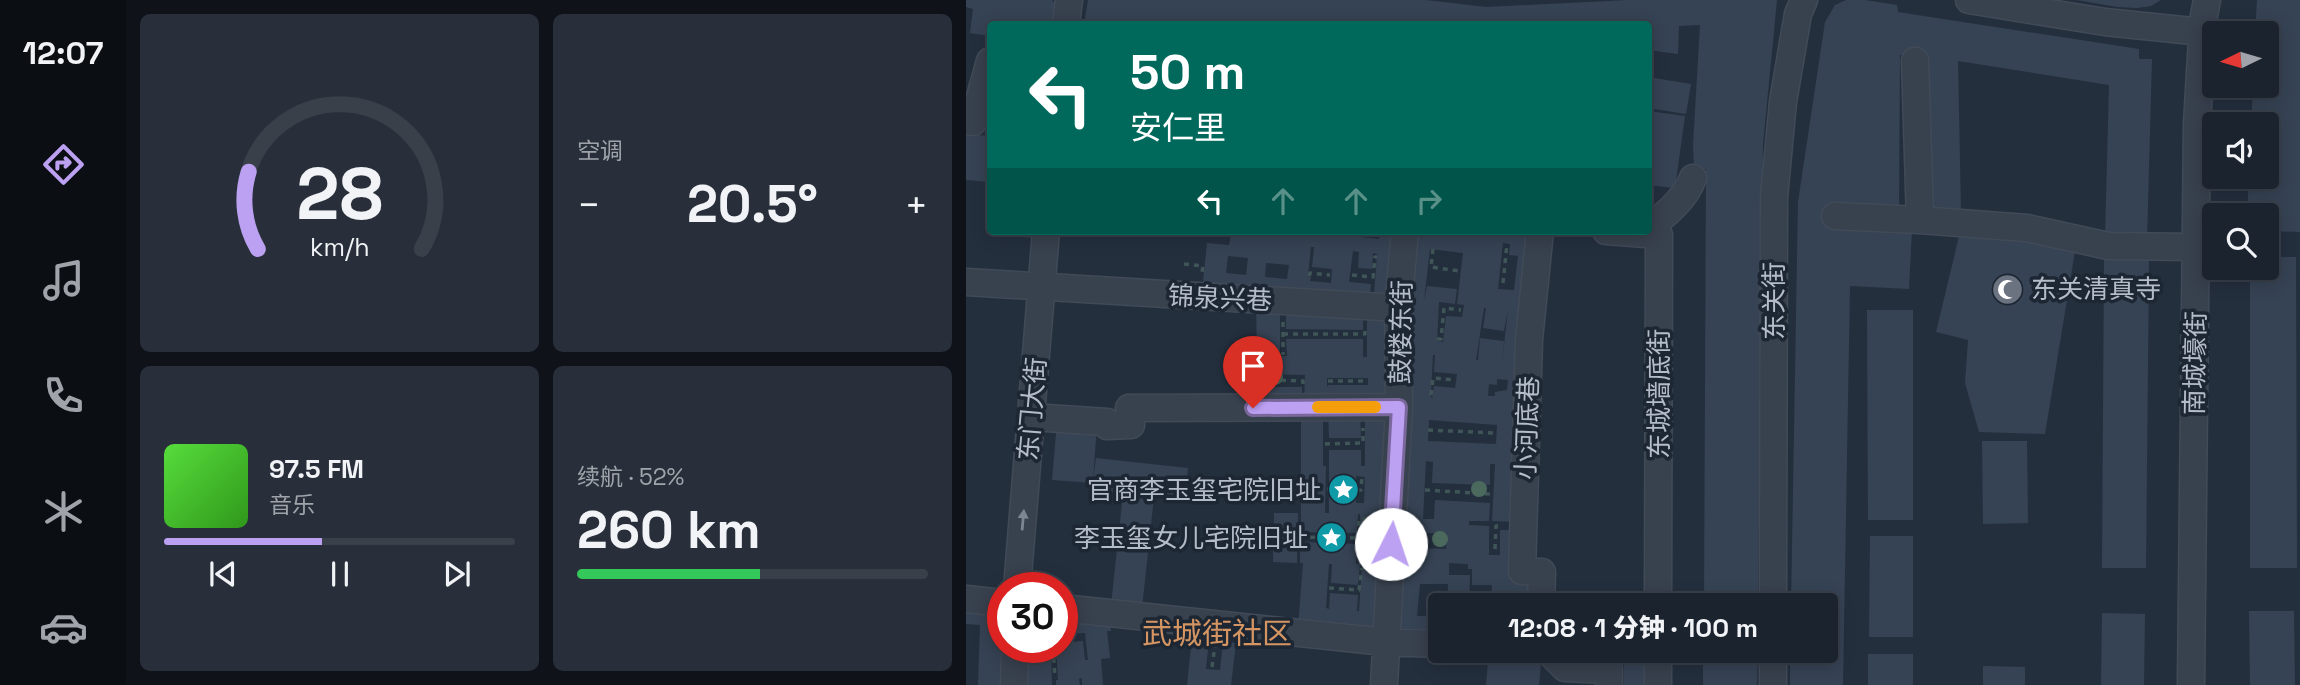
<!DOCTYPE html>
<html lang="zh">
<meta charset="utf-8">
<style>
:root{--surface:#1b232e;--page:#282f3a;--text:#f1f3f6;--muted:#a0a4aa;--line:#39404a;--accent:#bca0f2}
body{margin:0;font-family:"Space Grotesk","Noto Sans SC",sans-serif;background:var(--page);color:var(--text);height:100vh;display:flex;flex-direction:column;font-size:26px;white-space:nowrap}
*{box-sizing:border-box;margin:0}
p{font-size:23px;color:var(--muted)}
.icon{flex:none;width:38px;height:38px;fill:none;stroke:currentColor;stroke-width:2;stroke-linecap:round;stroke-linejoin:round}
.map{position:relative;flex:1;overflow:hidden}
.sheet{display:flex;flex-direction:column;gap:14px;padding:14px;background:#0f1319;width:840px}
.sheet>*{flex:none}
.guide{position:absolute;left:21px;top:21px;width:665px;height:214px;border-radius:7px;box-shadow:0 4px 18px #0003,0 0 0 2px var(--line);background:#00695c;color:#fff;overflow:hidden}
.needle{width:46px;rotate:265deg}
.buttons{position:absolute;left:1236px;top:21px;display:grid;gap:14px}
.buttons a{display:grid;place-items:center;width:77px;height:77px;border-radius:7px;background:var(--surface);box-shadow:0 4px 18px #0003,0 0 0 2px var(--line);font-size:35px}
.speed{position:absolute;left:21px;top:572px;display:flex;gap:14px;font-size:35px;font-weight:700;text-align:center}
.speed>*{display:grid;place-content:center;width:91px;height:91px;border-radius:50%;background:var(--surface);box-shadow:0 4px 18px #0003,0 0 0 2px var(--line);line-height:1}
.speed .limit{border:10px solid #d22;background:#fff;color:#111}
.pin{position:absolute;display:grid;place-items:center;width:60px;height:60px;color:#fff;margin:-72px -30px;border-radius:50% 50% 50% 0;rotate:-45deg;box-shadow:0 0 7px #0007}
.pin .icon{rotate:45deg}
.me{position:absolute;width:77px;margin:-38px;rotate:4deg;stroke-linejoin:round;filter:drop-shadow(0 0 5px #0008)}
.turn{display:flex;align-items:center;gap:24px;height:147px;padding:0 28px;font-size:32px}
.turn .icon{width:91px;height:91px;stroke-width:2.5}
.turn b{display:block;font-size:49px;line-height:60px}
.lanes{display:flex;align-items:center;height:66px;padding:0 28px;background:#0003;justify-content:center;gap:35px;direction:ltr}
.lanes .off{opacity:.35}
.big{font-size:52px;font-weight:800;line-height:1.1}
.sheet .widget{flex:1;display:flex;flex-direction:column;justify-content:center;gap:10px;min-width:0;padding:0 24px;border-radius:10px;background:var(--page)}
.sheet .dial{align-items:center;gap:0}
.dial svg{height:182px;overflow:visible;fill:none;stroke:var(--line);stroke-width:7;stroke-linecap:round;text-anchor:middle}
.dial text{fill:var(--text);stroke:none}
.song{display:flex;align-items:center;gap:21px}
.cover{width:84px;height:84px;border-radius:10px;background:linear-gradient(135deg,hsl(110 70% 55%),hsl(110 70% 35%))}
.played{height:7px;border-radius:4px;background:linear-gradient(90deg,var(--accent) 45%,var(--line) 45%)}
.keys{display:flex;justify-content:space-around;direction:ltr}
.heat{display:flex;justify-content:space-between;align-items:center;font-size:38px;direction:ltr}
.charge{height:10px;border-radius:5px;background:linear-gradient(90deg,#34c759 52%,var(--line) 0)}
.sheet .tiles{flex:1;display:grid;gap:14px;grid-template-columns:repeat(2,1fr)}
.trip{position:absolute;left:462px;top:593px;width:410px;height:70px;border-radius:7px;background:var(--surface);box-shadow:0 4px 18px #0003,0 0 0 2px var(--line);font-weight:800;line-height:70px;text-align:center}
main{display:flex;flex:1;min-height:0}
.tab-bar{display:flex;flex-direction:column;width:126px;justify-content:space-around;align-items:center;background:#0b0e12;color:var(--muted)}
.tab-bar .icon{width:49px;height:49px}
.tab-bar .active{color:var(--accent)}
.tab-bar b{font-size:32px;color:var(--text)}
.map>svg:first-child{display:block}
.building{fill:#364354;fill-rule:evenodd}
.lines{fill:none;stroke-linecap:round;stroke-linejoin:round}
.minor-casing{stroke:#414a57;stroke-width:29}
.path{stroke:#3f5557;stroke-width:3.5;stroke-dasharray:5 5;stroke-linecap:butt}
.minor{stroke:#38414e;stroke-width:26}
.tree{fill:#4b6a5d}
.oneway{fill:#7c8592}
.route-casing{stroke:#7a689d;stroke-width:18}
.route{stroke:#bca0f2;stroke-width:12}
.slow{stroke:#f59e0b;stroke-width:12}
.labels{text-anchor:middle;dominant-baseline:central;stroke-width:7;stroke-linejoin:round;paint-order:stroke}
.poi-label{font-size:26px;fill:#b4bcc9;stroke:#1d2633;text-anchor:end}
.street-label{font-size:26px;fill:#b4bcc9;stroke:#1d2633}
.quarter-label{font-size:30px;fill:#d59563;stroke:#1d2633}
</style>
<main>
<nav class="tab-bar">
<b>12:07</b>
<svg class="icon active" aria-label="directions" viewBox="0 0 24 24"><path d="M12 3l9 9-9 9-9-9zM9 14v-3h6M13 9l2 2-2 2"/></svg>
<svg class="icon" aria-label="music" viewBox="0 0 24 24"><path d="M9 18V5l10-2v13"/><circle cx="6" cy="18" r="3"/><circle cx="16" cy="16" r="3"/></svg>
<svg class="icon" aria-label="phone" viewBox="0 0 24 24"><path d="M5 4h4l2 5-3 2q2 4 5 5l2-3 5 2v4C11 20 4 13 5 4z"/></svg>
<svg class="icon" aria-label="climate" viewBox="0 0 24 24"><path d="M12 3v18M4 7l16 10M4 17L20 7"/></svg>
<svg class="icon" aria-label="car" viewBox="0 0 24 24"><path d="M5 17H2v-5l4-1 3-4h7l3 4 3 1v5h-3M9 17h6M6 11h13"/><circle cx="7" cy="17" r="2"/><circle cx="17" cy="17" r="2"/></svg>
</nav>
<section class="sheet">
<div class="tiles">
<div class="widget dial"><svg viewBox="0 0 100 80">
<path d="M14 69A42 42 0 1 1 86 69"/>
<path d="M14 69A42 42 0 0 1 10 35" stroke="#bca0f2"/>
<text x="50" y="56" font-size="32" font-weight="700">28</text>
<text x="50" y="72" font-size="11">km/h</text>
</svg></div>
<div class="widget"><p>空调</p>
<div class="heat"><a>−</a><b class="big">20.5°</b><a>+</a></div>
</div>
<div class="widget">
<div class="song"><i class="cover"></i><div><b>97.5 FM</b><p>音乐</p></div></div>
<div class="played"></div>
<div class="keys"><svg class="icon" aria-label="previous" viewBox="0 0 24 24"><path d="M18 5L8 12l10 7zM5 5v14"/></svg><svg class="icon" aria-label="pause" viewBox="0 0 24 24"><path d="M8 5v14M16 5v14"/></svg><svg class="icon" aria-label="next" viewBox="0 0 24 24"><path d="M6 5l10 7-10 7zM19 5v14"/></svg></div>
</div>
<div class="widget"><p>续航 · 52%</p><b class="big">260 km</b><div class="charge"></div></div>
</div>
</section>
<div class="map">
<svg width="1334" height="685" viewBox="0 0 1334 685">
<rect width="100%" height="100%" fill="#242f3e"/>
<!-- building -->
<path class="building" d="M 0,0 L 86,0 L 89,3 L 85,24 L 24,24 L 24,36 L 4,33 L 7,9 L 0,7 Z
M 122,0 L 460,0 L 520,7 L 662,0 L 811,0 L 797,144 L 792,606 L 738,606 L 740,169 L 728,170 L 727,145 L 734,25 L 713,26 L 712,54 L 682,50 L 682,24 L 118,24 Z
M 899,0 L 931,5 L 932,12 L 1173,49 L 1173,59 L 1186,59 L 1181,239 L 1139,238 L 1143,85 L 992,61 L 995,211 L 957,211 L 954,57 L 934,55 L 933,210 L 866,207 L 866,230 L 946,229 L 943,289 L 884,286 L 877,685 L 824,685 L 824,651 L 859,651 L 859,606 L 825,606 L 832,202 L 859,22 L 869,5 L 880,0 Z
M 1111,0 L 1195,0 L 1185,6 L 1171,8 L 1151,7 Z
M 1291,0 L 1334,0 L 1334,232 L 1300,231 L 1300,215 L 1281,215 L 1283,177 L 1300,177 L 1300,124 L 1285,124 L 1287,86 L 1300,86 L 1300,33 L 1289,33 Z
M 682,77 L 725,84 L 720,114 L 682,108 Z
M 682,111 L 719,116 L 709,188 L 682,185 Z
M 0,134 L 24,136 L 24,182 L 0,180 Z
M 995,228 L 1110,245 L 1079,434 L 1013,432 L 999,383 L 1002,340 L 970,332 Z
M 33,231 L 69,231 L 68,238 L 32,235 Z
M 284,231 L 376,231 L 375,235 L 413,239 L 414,231 L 434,231 L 426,307 L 236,291 L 241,243 L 263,245 L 265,234 L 284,237 ZM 345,247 L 348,247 L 346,267 L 366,269 L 365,283 L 344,281 L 345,277 L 342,276 ZM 387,251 L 393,252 L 392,268 L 406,269 L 407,253 L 411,254 L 408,295 L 404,295 L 405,284 L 383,282 ZM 262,256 L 282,258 L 280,275 L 260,273 ZM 300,263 L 323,265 L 321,279 L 299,277 Z
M 445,231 L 517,231 L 572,238 L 554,522 L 526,521 L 529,464 L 524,464 L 524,485 L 466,483 L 467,462 L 460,461 L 457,519 L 468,519 L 469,500 L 524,503 L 523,521 L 503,521 L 503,525 L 523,526 L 523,555 L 534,555 L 534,530 L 552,530 L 573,576 L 572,606 L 525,606 L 526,585 L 506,585 L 506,569 L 502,569 L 502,564 L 483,563 L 483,575 L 504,575 L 503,606 L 481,606 L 482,584 L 454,584 L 451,616 L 474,616 L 474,637 L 425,637 ZM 537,243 L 544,244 L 543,255 L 552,256 L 548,290 L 532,289 ZM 464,249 L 497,253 L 491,304 L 498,305 L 496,317 L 480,316 L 477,342 L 471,341 L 473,302 L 489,304 L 491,289 L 461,286 L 458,300 ZM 518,308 L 520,308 L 517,328 L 538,331 L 542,310 L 536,362 L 538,341 L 514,338 L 512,360 L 510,360 ZM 467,355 L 469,355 L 468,372 L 491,374 L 489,388 L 468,386 L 466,399 L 465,395 ZM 531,379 L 542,380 L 541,390 L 529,392 L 529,396 L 522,396 L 523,384 L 531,385 ZM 463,420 L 531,425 L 530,444 L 462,441 ZM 456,533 L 481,533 L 480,549 L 456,548 Z
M 1138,257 L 1183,257 L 1180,568 L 1136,568 Z
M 1300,257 L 1330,257 L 1331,568 L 1284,568 L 1284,268 L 1300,268 Z
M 290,306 L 314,306 L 314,356 L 321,356 L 320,339 L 397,339 L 397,357 L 401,357 L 401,309 L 427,310 L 428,403 L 338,404 L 339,375 L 304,374 L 304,387 L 336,387 L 336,404 L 278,404 L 277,356 L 291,356 ZM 361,378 L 402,378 L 402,385 L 363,385 L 361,387 Z
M 320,307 L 397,309 L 397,330 L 320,329 Z
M 901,310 L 947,310 L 947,520 L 902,520 Z
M 357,409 L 357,466 L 360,466 L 359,513 L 363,513 L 363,497 L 390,497 L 390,503 L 398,503 L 399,477 L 390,476 L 390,482 L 363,482 L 363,450 L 395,450 L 395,466 L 399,466 L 399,409 L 422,409 L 415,635 L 332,628 L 337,563 L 334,563 L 334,542 L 391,544 L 390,564 L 394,564 L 392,585 L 365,583 L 366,564 L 363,564 L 360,608 L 363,609 L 364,593 L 392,595 L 391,611 L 393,611 L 396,564 L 393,564 L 394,514 L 392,514 L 391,533 L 335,532 L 335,410 Z
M 362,410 L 394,410 L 395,438 L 363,438 Z
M 91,422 L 131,425 L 127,479 L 130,458 L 222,468 L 219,500 L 188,497 L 176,608 L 145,605 L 157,494 L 126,490 L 127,483 L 86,480 Z
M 1016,441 L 1061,441 L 1062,523 L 1017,524 Z
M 308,513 L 332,513 L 331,563 L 307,562 Z
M 904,536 L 947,536 L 947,637 L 903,637 Z
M 0,603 L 36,608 L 34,685 L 12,685 L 14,625 L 0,624 Z
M 1283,611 L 1328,611 L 1329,685 L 1284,685 Z
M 143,613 L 145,631 L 141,631 L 144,658 L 135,659 L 137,685 L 116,685 L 116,678 L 113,679 L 114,685 L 90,685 L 90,680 L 92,680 L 90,648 L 96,648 L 96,643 L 117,641 L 119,660 L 122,660 L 119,633 L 96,634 L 96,616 Z
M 1136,613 L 1179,614 L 1178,685 L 1135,685 Z
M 227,628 L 244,629 L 240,669 L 254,670 L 257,642 L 270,643 L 265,685 L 221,685 Z
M 59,648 L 85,648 L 86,685 L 61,685 Z
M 600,651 L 685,651 L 686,685 L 658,685 L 658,665 L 600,665 Z
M 737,651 L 792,651 L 791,685 L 737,685 Z
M 902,654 L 947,654 L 947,685 L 902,685 Z
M 522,660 L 575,664 L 573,685 L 520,685 Z
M 1017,666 L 1059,667 L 1059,685 L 1017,685 Z"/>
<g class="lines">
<defs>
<path id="minor" d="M 1003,0 L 1139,22 L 1236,32
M 100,24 L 103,0
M 949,61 L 954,220 L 1061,228 L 1142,246 L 1230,247
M 0,121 L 7,122 L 24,61
M 869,216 L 954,220
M 682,228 C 700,215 719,199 727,178
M 574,231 L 563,340 L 556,571 L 576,572 L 575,606
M 640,231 L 693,235 L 692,606
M 0,282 L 432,308
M 65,417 L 141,422 L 141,426 L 165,425 L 163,408 L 433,407
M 51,588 L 80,231
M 0,599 L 37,603
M 807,606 L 808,198 L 817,102 L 832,14 L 838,0
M 96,608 L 419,642 L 474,644
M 582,651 L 599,668 L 643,670 L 643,685
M 48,685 L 49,648
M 418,685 L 433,407 L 432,308 L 439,231
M 692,685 L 692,651
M 807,685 L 807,651
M 1225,685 L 1231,124 L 1237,21 L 1241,0"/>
</defs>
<!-- minor casing -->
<use href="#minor" class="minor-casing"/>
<!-- path -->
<path class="path" d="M 378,232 L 410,235 L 411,231
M 542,235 L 543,231
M 467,249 L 465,267 L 493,271
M 218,264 L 237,266 L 236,273
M 386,275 L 407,277 L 409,257 L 411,257
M 343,276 L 344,273 L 364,275
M 537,283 L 541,244
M 317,322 L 317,355
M 317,334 L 399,334 L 399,327
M 471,339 L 475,339 L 478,308 L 495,310
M 305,380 L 337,381 L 337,385
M 362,381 L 402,381
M 465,395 L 467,378 L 489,380
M 462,430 L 529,433
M 359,444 L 397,443 L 397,428
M 361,489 L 395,490 L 396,477 L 399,478
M 459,490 L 525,494
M 334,537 L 392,538 L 393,519 L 404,519
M 529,549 L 530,526 L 536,526
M 363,588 L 393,590 L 396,568
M 87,648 L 89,678
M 246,667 L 249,645"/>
<!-- minor -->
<use href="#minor" class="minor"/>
</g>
<!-- trees -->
<g class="tree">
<circle cx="309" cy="377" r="8"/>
<circle cx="513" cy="489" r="8"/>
<circle cx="474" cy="539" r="8"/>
</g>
<!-- one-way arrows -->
<defs><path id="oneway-solid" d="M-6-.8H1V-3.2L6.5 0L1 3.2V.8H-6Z" transform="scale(1.75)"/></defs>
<use class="oneway" href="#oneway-solid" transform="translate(57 520) rotate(-85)"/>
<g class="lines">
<defs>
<path id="route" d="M 287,408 L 433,407 L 425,544"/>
</defs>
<!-- route casing -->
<use href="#route" class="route-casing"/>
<!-- route -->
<use href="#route" class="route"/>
<!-- slow -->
<path class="slow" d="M 352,407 L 409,407"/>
</g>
<!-- icons -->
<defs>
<symbol id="mosque-disc" viewBox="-11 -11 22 22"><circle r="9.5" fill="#6b7280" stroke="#1d2633"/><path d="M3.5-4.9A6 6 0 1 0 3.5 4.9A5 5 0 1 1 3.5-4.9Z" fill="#fff"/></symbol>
<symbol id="sight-disc" viewBox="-11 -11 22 22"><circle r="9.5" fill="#0f9aa8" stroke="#1d2633"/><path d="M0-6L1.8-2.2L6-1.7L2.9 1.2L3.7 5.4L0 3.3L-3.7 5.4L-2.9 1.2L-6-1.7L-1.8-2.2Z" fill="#fff"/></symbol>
</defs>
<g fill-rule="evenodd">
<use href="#mosque-disc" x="1024" y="272" width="35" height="35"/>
<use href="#sight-disc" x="360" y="472" width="35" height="35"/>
<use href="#sight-disc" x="348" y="520" width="35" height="35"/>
</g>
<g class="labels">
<!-- poi labels -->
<g class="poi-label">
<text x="1065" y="289" text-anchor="start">东关清真寺</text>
<text x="355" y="490">官商李玉玺宅院旧址</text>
<text x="342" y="538">李玉玺女儿宅院旧址</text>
</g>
<!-- street labels -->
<g class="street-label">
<text transform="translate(254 298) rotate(3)">锦泉兴巷</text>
<text transform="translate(808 301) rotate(-90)">东关街</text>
<text transform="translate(435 332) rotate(-89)">鼓楼东街</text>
<text transform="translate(1229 363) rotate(-89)">南城壕街</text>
<text transform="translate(693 394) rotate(-90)">东城墙底街</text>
<text transform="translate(66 409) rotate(-85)">东门大街</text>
<text transform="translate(561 428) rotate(-88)">小河底巷</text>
</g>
<!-- quarter labels -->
<g class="quarter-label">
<text x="251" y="633">武城街社区</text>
</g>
</g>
</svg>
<div class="buttons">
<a><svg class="needle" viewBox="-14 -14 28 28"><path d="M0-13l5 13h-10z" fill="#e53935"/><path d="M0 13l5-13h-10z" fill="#a0a4aa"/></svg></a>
<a><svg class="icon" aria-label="sound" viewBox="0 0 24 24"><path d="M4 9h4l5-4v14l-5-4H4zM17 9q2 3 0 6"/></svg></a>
<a><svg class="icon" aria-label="search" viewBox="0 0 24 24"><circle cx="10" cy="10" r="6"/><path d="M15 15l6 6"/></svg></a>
</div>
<div class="speed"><div class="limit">30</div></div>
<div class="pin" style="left:287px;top:408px;background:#d93025"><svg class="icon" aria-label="arrive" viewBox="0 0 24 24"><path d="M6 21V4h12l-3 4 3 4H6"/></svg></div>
<svg class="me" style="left:425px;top:544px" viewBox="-20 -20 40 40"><circle r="19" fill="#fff"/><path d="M0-13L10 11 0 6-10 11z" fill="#bca0f2"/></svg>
<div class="trip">12:08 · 1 分钟 · 100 m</div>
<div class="guide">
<div class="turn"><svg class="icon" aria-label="left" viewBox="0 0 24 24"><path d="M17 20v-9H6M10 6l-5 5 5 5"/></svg><div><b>50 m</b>安仁里</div></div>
<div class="lanes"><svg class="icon" aria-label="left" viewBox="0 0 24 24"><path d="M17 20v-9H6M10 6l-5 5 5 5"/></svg><svg class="icon off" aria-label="ahead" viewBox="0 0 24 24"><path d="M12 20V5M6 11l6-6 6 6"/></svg><svg class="icon off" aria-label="ahead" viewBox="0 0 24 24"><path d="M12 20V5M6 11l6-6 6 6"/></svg><svg class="icon off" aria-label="right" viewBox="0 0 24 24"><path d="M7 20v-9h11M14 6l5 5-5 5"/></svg></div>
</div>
</div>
</main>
